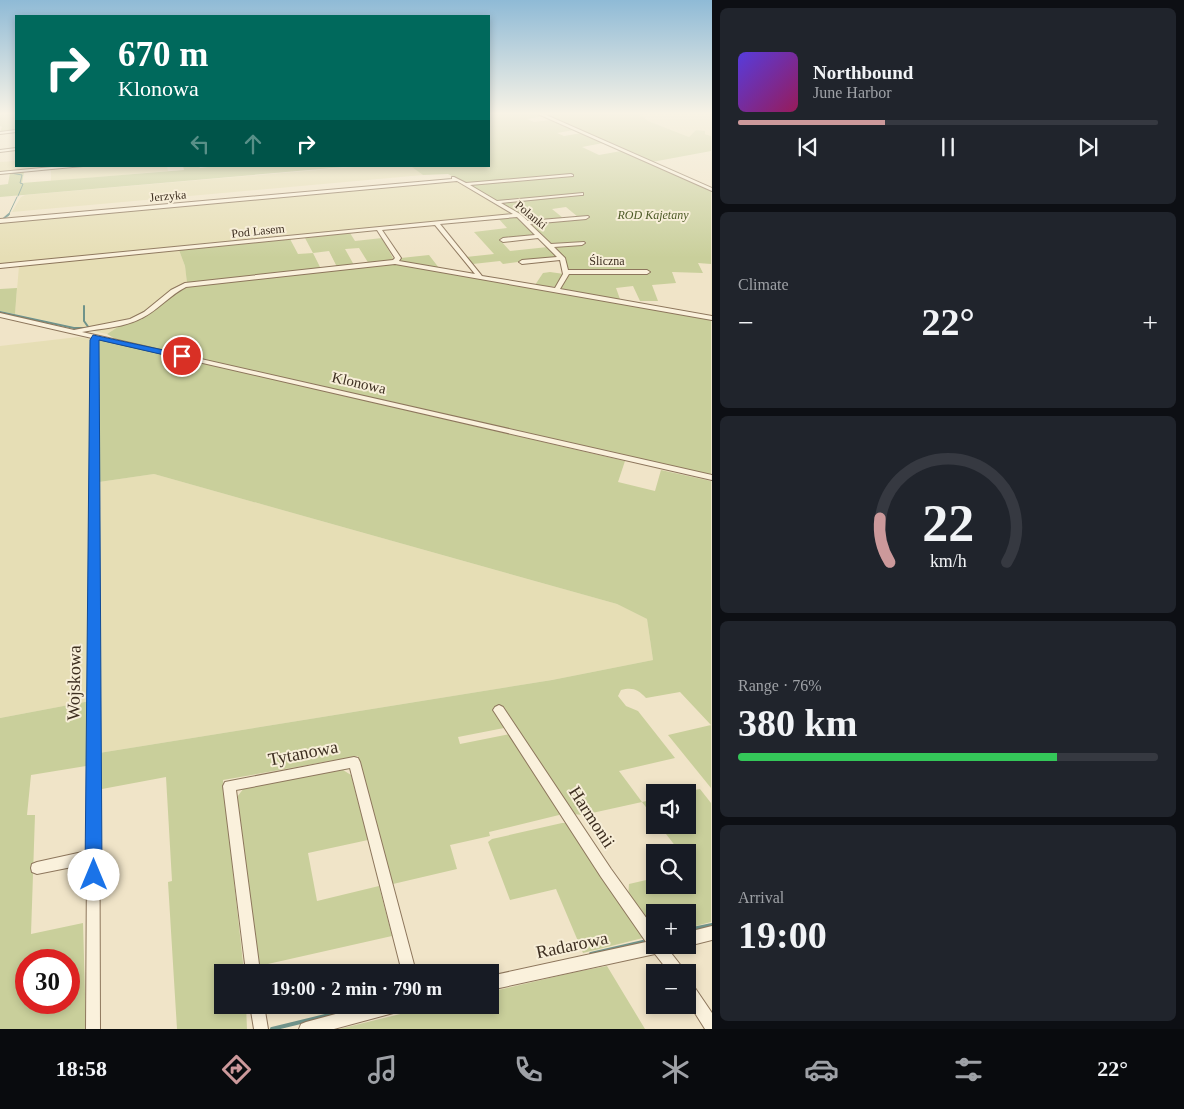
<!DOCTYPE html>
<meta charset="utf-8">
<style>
:root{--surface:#171b24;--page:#20242c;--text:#f1f3f6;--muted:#9ea1a6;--line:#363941;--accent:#cc999b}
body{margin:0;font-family:Georgia,serif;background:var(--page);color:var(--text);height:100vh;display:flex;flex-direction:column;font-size:19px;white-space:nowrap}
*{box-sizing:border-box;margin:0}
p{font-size:16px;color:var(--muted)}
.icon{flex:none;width:28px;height:28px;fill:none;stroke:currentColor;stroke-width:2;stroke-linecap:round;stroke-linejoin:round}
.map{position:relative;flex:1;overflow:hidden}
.details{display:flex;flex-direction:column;gap:8px;padding:8px;background:#0d0f14;width:472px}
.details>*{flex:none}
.top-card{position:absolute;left:15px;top:15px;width:475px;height:152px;border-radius:0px;box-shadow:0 2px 8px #0003;background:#00695c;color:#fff;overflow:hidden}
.buttons{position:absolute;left:646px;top:784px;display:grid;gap:10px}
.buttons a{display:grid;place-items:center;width:50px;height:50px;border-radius:0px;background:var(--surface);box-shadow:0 2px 8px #0003;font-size:25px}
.speed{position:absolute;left:15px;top:949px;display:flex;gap:10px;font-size:25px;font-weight:700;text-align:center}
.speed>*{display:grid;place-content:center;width:65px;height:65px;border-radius:50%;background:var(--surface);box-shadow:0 2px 8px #0003;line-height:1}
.speed .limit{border:8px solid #d22;background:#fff;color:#111}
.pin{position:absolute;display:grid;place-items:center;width:42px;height:42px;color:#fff;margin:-21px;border:2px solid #fff;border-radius:50%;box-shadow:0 1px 5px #0007}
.me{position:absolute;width:55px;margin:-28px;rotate:0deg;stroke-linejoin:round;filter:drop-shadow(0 0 4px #0008)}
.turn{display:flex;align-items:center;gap:18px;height:105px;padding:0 20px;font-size:22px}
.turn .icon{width:65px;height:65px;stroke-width:2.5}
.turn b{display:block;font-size:35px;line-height:42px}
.lanes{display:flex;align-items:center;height:48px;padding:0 20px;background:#0003;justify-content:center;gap:25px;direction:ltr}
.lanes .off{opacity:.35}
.big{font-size:38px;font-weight:700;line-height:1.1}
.details .card{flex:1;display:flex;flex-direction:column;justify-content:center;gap:8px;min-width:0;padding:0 18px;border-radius:8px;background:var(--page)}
.details .dial{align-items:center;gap:0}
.dial svg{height:130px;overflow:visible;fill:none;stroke:var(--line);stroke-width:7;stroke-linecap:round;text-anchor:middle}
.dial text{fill:var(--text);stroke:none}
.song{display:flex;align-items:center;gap:15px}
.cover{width:60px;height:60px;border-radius:8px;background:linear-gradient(135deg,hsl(250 70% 55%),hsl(330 70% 35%))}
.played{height:5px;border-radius:2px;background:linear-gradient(90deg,var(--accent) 35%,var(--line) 35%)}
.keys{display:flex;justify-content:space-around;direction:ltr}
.heat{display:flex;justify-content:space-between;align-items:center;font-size:28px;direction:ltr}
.charge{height:8px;border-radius:4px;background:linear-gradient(90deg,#34c759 76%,var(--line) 0)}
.trip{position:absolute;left:214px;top:964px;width:285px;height:50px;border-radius:0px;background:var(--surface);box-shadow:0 2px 8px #0003;font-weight:700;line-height:50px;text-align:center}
.tab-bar{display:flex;height:80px;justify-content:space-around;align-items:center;background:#090b0e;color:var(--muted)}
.tab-bar .icon{width:35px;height:35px}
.tab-bar .current{color:var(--accent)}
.tab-bar b{font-size:22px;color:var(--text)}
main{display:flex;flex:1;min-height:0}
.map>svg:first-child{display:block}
.farmland{fill:#e6deb5}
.green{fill:#c9cf9b;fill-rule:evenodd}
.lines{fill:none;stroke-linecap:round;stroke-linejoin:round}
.stream-far2{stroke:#6f938a;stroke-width:1}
.stream-far1{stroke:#6f938a;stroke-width:2}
.stream{stroke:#6f938a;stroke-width:4}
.minor-casing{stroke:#8d765c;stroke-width:2}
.minor{fill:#faf1dc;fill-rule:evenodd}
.route{fill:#1a73e8;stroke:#114b97}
.labels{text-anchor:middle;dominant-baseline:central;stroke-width:4;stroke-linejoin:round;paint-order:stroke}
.far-street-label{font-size:12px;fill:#3d2e20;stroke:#f7eed8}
.far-park-label{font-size:12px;font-style:italic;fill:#4d5a26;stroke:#f7eed8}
.street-label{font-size:15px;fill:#3d2e20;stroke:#f7eed8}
.near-street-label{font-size:18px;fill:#3d2e20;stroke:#f7eed8}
</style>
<main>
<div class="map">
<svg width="712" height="1029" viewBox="0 0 712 1029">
<rect width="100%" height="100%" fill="#f0e4c8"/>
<!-- farmland -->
<path class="farmland" d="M 640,114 L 711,114 L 711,136 L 696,130 L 689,137 L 648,121 Z
M 16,161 L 16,166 L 73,166 L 0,172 L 0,162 Z
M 91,166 L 167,166 L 168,171 L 51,181 L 51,169 Z
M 365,166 L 416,166 L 413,167 L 423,175 L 12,212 L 21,197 L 25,195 Z
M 456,181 L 513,215 L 0,265 L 0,224 L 2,222 Z
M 179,250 L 185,266 L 187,283 L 107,334 L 15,314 L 19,266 Z
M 78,337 L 92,339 L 90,701 L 0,718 L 0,346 Z
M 154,474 L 617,604 L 647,619 L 653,660 L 552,680 L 99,753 L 99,482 Z"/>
<!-- green -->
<path class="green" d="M 16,114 L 16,131 L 0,132 L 2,127 L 0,126 L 0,115 Z
M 489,114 L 539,114 L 543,116 L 527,119 L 534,122 L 551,120 L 574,130 L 557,133 L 564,136 L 582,133 L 603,143 L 582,147 L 599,155 L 621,151 L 711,191 L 711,264 L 698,263 L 703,273 L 672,272 L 676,283 L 652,285 L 658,301 L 640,301 L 633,286 L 616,288 L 621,302 L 559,290 L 569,275 L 573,273 L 649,273 L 648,271 L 568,271 L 565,259 L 554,247 L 583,243 L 552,245 L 530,223 L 589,216 L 578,217 L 566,207 L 552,209 L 563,218 L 529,222 L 500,204 L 582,194 L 497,202 L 468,185 L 571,174 L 466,183 L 448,174 L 423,175 L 412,167 L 489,166 Z
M 542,114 L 640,114 L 648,121 L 689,137 L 696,130 L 705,131 L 705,134 L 711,136 L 711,151 L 652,162 Z
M 183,166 L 199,166 L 200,168 L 216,166 L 355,166 L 0,197 L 0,185 L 8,184 L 10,173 L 24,172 L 22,183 L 184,170 Z
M 513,217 L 518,218 L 535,234 L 500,240 L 510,251 L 548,247 L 558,257 L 503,264 L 500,261 L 473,264 L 466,257 L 494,254 L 474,232 L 507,228 L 498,218 Z
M 350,233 L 355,241 L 382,238 L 394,260 L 369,264 L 359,248 L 345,249 L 354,265 L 337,267 L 329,251 L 313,253 L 321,269 L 270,277 L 396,264 L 711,320 L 711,475 L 117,340 L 107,334 L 187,283 L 185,266 L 179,250 L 290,239 L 298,254 L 313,253 L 305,238 Z
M 429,255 L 439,268 L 401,262 L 401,258 Z
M 550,272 L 564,274 L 557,287 L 535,285 L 543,273 Z
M 17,288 L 15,314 L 0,311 L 0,289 Z
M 99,339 L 625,461 L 618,482 L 655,491 L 661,470 L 711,481 L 711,788 L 668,735 L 711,725 L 680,692 L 646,698 C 638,689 632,687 621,690 L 618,696 L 626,706 L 638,711 L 675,758 L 619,771 L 642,802 L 655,799 L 655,819 L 642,802 L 583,815 L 572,814 L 504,725 L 504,728 L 458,737 L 460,744 L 510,734 L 560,810 L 559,815 L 489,832 L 490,836 L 450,845 L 457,869 L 393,884 L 358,756 L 223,780 L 244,972 L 222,972 L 222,1005 L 246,1005 L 247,1029 L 177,1029 L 168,882 L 172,881 L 166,777 L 102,789 L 99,753 L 552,680 L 653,660 L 647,619 L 617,604 L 154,474 L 99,482 Z
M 90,701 L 86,766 L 31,775 L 27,815 L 35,815 L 31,934 L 83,923 L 86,1029 L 0,1029 L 0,718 ZM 26,960 L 69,960 L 69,1002 L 26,1002 Z
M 343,770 L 351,775 L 368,840 L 308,853 L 317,901 L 379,886 L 392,936 L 259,966 L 237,797 L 244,788 Z
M 700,789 L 711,803 L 711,922 L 688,928 L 688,912 L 655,912 L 655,935 L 628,898 L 629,884 L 655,878 L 655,885 L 688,885 L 688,870 L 692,869 L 688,862 L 688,852 L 680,852 L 659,825 L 688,825 L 688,792 L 683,792 Z
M 562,823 L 570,823 L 644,935 L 643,938 L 583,953 L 556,889 L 510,900 L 488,842 L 492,839 Z
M 607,966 L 645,1029 L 339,1029 L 437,1005 L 490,1005 L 490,992 L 575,972 Z"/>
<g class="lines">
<!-- stream-far2 -->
<path class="stream-far2" d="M 11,173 L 22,175 L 20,183 L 23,184 L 18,196
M 8,216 L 17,197"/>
<!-- stream-far1 -->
<path class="stream-far1" d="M 2,220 L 9,214
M 0,312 L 74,328 L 89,328 L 84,321 L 84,306"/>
<!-- stream -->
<path class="stream" d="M 688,930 L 712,925
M 591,954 L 643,942
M 272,1029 L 358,1008"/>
<defs>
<path id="minor" d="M 538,114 L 544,114 L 712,188 L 712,191 Z
M 16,130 L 16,132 L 0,134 L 0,132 Z
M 16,148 L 16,150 L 0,152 L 0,150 Z
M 62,166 L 83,166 L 0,174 L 0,172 Z
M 571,174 L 573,175 L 573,176 L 470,185 L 497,201 L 583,193 L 583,195 L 581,195 L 501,203 L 520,214 L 528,221 L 588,216 L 589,217 L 586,219 L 530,224 L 551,244 L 584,242 L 585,243 L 582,245 L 554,247 L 565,258 L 568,270 L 647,270 L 650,272 L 647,274 L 569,274 L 560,289 L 712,316 L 712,320 L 395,264 L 186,287 C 170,295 158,310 142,318 C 124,328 102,328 82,332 L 712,475 L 712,480 L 98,339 L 100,1029 L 86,1029 L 87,864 L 37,874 L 32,872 L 31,868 L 32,864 L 37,862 L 87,851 L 91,341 L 92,338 L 0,317 L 0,313 L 74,330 L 130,319 L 144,312 L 171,290 L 185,283 L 393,260 L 395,258 L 377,230 L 0,268 L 0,264 L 513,214 L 457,181 L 0,223 L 0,219 L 452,179 L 452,177 L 454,177 L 466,183 ZM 517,217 L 535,235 L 503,238 L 500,240 L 503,242 L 538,238 L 557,257 L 522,260 L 519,262 L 522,264 L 560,260 L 563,274 L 555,288 L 482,276 L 440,224 ZM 435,225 L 475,274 L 399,261 L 401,258 L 382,230 Z
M 499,705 L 503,707 L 611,869 L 655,930 L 655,945 L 670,945 L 668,949 L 682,967 L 684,972 L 669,972 L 655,954 L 490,990 L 490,976 L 646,942 L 601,877 L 495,713 L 493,710 L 495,707 Z
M 354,757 L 358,758 L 360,762 L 416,972 L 402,972 L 350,768 L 236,790 L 260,972 L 246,972 L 223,786 L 225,782 Z
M 712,926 L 712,940 L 688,946 L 686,945 L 688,945 L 688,932 Z
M 688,983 L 693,985 L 712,1013 L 712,1029 L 705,1029 L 688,1002 Z
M 250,1005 L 264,1005 L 268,1029 L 254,1029 Z
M 369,1005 L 404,1005 L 402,1010 L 397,1012 L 334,1029 L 299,1029 L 301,1024 L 306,1022 Z"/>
</defs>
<!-- minor casing -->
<use href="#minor" class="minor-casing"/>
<!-- minor -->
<use href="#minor" class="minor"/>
</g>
<!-- sky -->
<linearGradient id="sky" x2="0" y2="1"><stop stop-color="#8fbad6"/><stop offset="0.44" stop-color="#f8f3e6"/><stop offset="1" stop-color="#f8f3e6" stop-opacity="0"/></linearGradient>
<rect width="712" height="258" fill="url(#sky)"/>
<!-- route -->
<path class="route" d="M 93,335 L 182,354 L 186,356 L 182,359 L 99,340 L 102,875 L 99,881 L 94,884 L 88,881 L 85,875 L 90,340 Z"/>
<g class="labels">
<!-- far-street labels -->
<g class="far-street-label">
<text transform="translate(168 196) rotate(-5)">Jerzyka</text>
<text transform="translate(531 215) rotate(39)">Polanki</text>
<text transform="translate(258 231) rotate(-6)">Pod Lasem</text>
<text x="607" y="261">Śliczna</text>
</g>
<!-- far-park labels -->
<g class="far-park-label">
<text x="653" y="215">ROD Kajetany</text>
</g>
<!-- street labels -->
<g class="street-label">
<text transform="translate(359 383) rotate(13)">Klonowa</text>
</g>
<!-- near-street labels -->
<g class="near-street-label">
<text transform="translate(74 683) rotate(-89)">Wojskowa</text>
<text transform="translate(303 753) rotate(-11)">Tytanowa</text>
<text transform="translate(592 817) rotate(57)">Harmonii</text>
<text transform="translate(572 945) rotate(-12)">Radarowa</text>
</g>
</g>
</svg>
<div class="buttons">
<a><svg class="icon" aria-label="sound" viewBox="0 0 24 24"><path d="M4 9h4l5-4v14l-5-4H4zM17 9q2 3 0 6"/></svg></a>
<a><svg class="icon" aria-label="search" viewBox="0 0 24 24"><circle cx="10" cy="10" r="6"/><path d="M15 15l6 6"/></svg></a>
<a>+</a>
<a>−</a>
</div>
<div class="speed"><div class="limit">30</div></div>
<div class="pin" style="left:182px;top:356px;background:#d93025"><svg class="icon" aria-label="arrive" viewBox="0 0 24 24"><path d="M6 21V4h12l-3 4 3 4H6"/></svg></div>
<svg class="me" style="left:94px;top:875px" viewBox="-20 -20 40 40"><circle r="19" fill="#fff"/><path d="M0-13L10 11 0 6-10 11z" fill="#1a73e8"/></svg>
<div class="trip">19:00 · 2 min · 790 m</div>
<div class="top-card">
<div class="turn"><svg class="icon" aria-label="right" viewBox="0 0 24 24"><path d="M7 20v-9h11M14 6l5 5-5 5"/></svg><div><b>670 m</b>Klonowa</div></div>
<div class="lanes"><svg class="icon off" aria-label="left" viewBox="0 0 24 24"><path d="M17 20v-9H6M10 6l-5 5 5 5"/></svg><svg class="icon off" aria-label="ahead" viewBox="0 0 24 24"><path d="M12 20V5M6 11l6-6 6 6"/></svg><svg class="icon" aria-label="right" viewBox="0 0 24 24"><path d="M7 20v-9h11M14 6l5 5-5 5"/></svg></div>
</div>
</div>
<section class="details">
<div class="card">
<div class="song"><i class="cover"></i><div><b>Northbound</b><p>June Harbor</p></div></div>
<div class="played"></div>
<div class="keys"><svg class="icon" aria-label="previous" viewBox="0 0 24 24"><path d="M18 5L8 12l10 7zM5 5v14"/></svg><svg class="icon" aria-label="pause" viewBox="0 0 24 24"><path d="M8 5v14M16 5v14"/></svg><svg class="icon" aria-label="next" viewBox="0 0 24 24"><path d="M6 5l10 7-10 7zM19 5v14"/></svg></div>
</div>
<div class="card"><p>Climate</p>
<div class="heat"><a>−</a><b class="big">22°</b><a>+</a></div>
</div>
<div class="card dial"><svg viewBox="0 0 100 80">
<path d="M14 69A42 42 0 1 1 86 69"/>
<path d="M14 69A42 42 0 0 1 8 42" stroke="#cc999b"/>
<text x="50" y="56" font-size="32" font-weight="700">22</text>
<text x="50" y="72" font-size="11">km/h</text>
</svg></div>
<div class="card"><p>Range · 76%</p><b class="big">380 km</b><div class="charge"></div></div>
<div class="card"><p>Arrival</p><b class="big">19:00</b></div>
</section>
</main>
<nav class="tab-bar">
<b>18:58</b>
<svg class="icon current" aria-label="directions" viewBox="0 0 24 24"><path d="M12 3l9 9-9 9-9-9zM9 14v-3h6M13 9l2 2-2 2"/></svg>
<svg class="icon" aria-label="music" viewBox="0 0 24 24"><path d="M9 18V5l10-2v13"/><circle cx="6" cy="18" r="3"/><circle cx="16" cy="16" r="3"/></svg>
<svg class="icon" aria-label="phone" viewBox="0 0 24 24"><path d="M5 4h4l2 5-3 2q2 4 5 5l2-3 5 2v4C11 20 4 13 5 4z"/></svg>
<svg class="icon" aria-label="climate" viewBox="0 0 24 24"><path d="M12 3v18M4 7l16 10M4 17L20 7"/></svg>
<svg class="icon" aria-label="car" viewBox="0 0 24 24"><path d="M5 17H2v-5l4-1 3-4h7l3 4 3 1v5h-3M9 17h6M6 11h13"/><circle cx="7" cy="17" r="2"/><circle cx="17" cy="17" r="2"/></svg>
<svg class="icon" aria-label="filters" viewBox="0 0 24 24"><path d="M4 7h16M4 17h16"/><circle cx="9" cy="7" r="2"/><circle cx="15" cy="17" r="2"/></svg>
<b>22°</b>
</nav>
